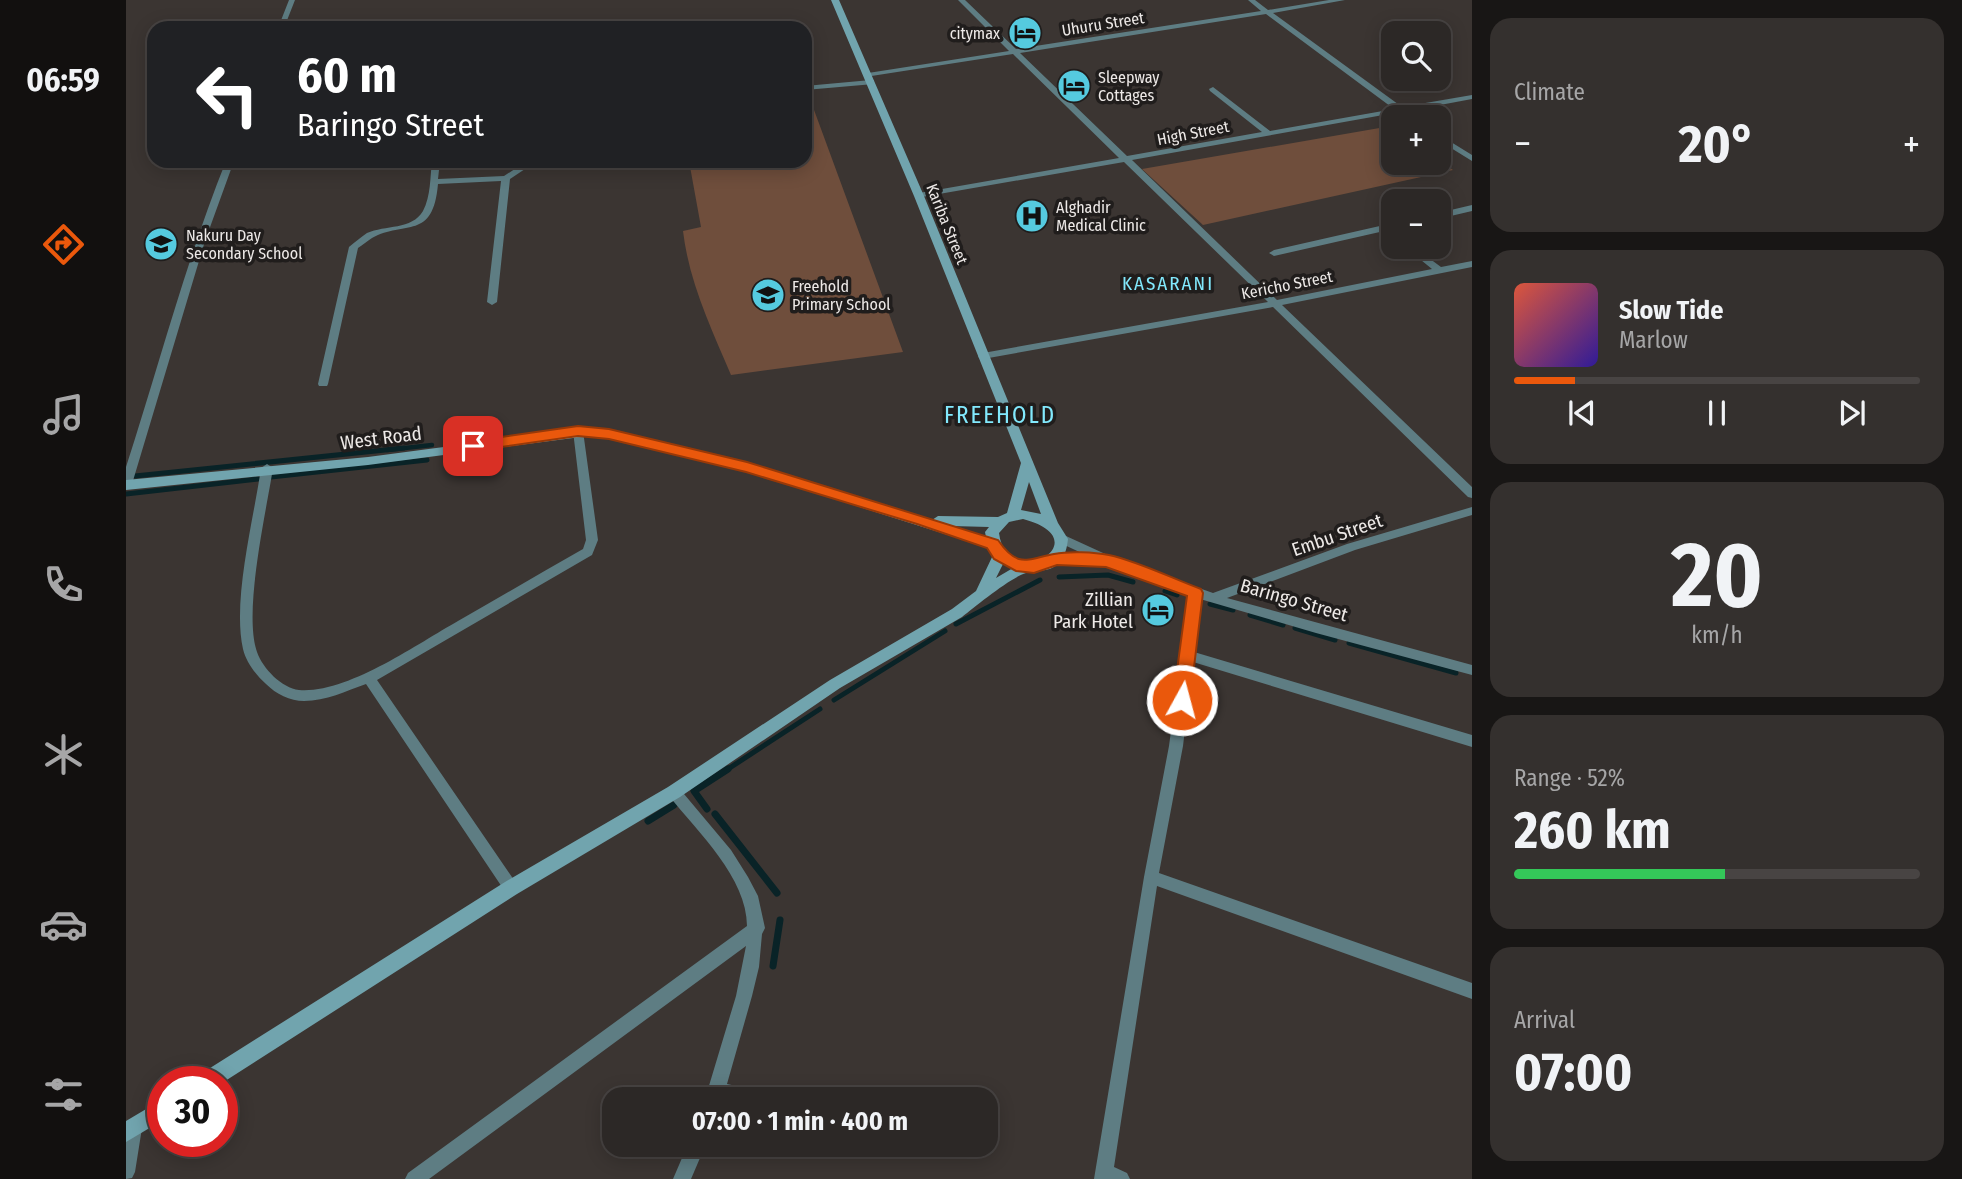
<!DOCTYPE html>
<meta charset="utf-8">
<style>
:root{--surface:#2c2826;--page:#34302e;--text:#f1f3f6;--muted:#a6a6a7;--line:#484443;--accent:#ea580c}
body{margin:0;font-family:"Fira Sans Condensed",sans-serif;background:var(--page);color:var(--text);height:100vh;display:flex;flex-direction:column;font-size:26px;white-space:nowrap}
*{box-sizing:border-box;margin:0}
p{font-size:23px;color:var(--muted)}
.icon{flex:none;width:38px;height:38px;fill:none;stroke:currentColor;stroke-width:2;stroke-linecap:round;stroke-linejoin:round}
.map{position:relative;flex:1;overflow:hidden}
.sheet{display:flex;flex-direction:column;gap:18px;padding:18px;background:#181615;width:490px}
.sheet>*{flex:none}
.guide{position:absolute;left:21px;top:21px;width:665px;height:147px;border-radius:21px;box-shadow:0 4px 18px #0003,0 0 0 2px var(--line);background:#202124;color:#fff;overflow:hidden}
.fabs{position:absolute;left:1255px;top:21px;display:grid;gap:14px}
.fabs a{display:grid;place-items:center;width:70px;height:70px;border-radius:14px;background:var(--surface);box-shadow:0 4px 18px #0003,0 0 0 2px var(--line);font-size:35px}
.speed{position:absolute;left:21px;top:1066px;display:flex;gap:14px;font-size:35px;font-weight:700;text-align:center}
.speed>*{display:grid;place-content:center;width:91px;height:91px;border-radius:50%;background:var(--surface);box-shadow:0 4px 18px #0003,0 0 0 2px var(--line);line-height:1}
.speed .limit{border:10px solid #d22;background:#fff;color:#111}
.pin{position:absolute;display:grid;place-items:center;width:60px;height:60px;color:#fff;margin:-30px;border-radius:14px;box-shadow:0 4px 10px #0006}
.me{position:absolute;width:77px;margin:-38px;rotate:7deg;stroke-linejoin:round;filter:drop-shadow(0 0 5px #0008)}
.turn{display:flex;align-items:center;gap:24px;height:147px;padding:0 35px;font-size:32px}
.turn .icon{width:91px;height:91px;stroke-width:2.5}
.turn b{display:block;font-size:49px;line-height:60px}
.big{font-size:52px;font-weight:700;line-height:1.1}
.sheet .widget{flex:1;display:flex;flex-direction:column;justify-content:center;gap:10px;min-width:0;padding:0 24px;border-radius:21px;background:var(--page)}
.sheet .dial{align-items:center;gap:0}
.dial b{font-size:91px;line-height:1}
.song{display:flex;align-items:center;gap:21px}
.cover{width:84px;height:84px;border-radius:10px;background:linear-gradient(135deg,hsl(10 70% 55%),hsl(250 70% 35%))}
.played{height:7px;border-radius:4px;background:linear-gradient(90deg,var(--accent) 15%,var(--line) 15%)}
.keys{display:flex;justify-content:space-around;direction:ltr}
.heat{display:flex;justify-content:space-between;align-items:center;font-size:38px;direction:ltr}
.charge{height:10px;border-radius:5px;background:linear-gradient(90deg,#34c759 52%,var(--line) 0)}
.trip{position:absolute;left:476px;top:1087px;width:396px;height:70px;border-radius:21px;background:var(--surface);box-shadow:0 4px 18px #0003,0 0 0 2px var(--line);font-weight:700;line-height:70px;text-align:center}
main{display:flex;flex:1;min-height:0}
.dock{display:flex;flex-direction:column;width:126px;justify-content:space-around;align-items:center;background:#12100f;color:var(--muted)}
.dock .icon{width:49px;height:49px}
.dock .active{color:var(--accent)}
.dock b{font-size:32px;color:var(--text)}
.map>svg:first-child{display:block}
.green{fill:#6f4e3c}
.lines{fill:none;stroke-linecap:round;stroke-linejoin:round}
.stream-far2{stroke:#092327;stroke-width:4.5}
.stream-far1{stroke:#092327;stroke-width:5}
.stream{stroke:#092327;stroke-width:7}
.street{fill:#5e7d83;fill-rule:evenodd}
.secondary{fill:#71a4ae;fill-rule:evenodd}
.route{fill:#ea580c;stroke:#983908;stroke-width:2}
.labels{text-anchor:middle;dominant-baseline:central;stroke-width:7;stroke-linejoin:round;paint-order:stroke}
.far-street-label{font-size:16px;fill:#ede9e7;stroke:#201d1c}
.far-poi-label{font-size:16px;fill:#ede9e7;stroke:#201d1c;text-anchor:start}
.far-quarter-label{font-size:19px;letter-spacing:2px;fill:#82e9fd;stroke:#201d1c}
.street-label{font-size:19px;fill:#ede9e7;stroke:#201d1c}
.poi-label{font-size:19px;fill:#ede9e7;stroke:#201d1c;text-anchor:end}
.quarter-label{font-size:23px;letter-spacing:2px;fill:#82e9fd;stroke:#201d1c}
</style>
<main>
<nav class="dock">
<b>06:59</b>
<svg class="icon active" aria-label="directions" viewBox="0 0 24 24"><path d="M12 3l9 9-9 9-9-9zM9 14v-3h6M13 9l2 2-2 2"/></svg>
<svg class="icon" aria-label="music" viewBox="0 0 24 24"><path d="M9 18V5l10-2v13"/><circle cx="6" cy="18" r="3"/><circle cx="16" cy="16" r="3"/></svg>
<svg class="icon" aria-label="phone" viewBox="0 0 24 24"><path d="M5 4h4l2 5-3 2q2 4 5 5l2-3 5 2v4C11 20 4 13 5 4z"/></svg>
<svg class="icon" aria-label="climate" viewBox="0 0 24 24"><path d="M12 3v18M4 7l16 10M4 17L20 7"/></svg>
<svg class="icon" aria-label="car" viewBox="0 0 24 24"><path d="M5 17H2v-5l4-1 3-4h7l3 4 3 1v5h-3M9 17h6M6 11h13"/><circle cx="7" cy="17" r="2"/><circle cx="17" cy="17" r="2"/></svg>
<svg class="icon" aria-label="filters" viewBox="0 0 24 24"><path d="M4 7h16M4 17h16"/><circle cx="9" cy="7" r="2"/><circle cx="15" cy="17" r="2"/></svg>
</nav>
<div class="map">
<svg width="1346" height="1179" viewBox="0 0 1346 1179">
<rect width="100%" height="100%" fill="#3b3532"/>
<!-- green -->
<path class="green" d="M 684,99 L 777,352 L 605,375 C 585,328 563,282 557,231 L 575,227 L 563,161 L 679,161 L 679,100 Z
M 1265,126 L 1267,163 L 1312,163 L 1313,160 L 1327,170 L 1077,225 L 1016,169 Z"/>
<g class="lines">
<!-- stream-far2 -->
<path class="stream-far2" d="M 261,450 L 306,445"/>
<!-- stream-far1 -->
<path class="stream-far1" d="M 9,476 L 278,448
M 145,477 L 301,460
M 0,494 L 132,479
M 933,577 L 982,575 L 1007,582
M 1039,591 L 1051,595
M 1084,604 L 1107,610
M 1124,615 L 1157,625
M 830,624 L 914,580
M 1169,628 L 1209,640
M 1223,643 L 1330,673
M 708,700 L 819,631
M 599,771 L 694,709"/>
<!-- stream -->
<path class="stream" d="M 581,809 L 568,791 L 602,769
M 589,814 L 651,893
M 522,821 L 548,805
M 647,966 L 654,920"/>
<!-- street -->
<path class="street" d="M 163,0 L 169,0 L 158,28 L 152,28 Z
M 832,0 L 839,0 L 890,49 L 1135,11 L 1122,0 L 1129,0 L 1142,10 L 1203,0 L 1219,0 L 1147,13 L 1276,107 L 1346,95 L 1346,99 L 1282,111 L 1289,117 L 1280,117 L 1274,112 L 1006,160 L 1151,300 L 1306,269 L 1279,247 L 1288,247 L 1315,267 L 1346,261 L 1346,267 L 1156,305 L 1346,487 L 1346,498 L 1342,497 L 1147,307 L 857,359 L 853,358 L 852,356 L 857,353 L 1142,302 L 998,162 L 790,198 L 789,196 L 793,193 L 993,158 L 887,54 L 739,77 L 738,75 L 742,73 L 883,51 ZM 1140,14 L 1268,109 L 1144,131 L 1087,87 L 1083,89 L 1084,91 L 1136,132 L 1001,156 L 894,53 Z
M 745,80 L 748,80 L 748,84 L 679,90 L 679,86 Z
M 1312,134 L 1346,155 L 1346,161 L 1312,140 Z
M 100,161 L 108,161 L 79,241 L 6,484 L 0,488 L 0,467 C 33,365 60,261 100,161 Z
M 306,161 L 314,161 L 312,179 L 378,176 L 401,161 L 411,161 L 384,179 L 371,302 L 366,305 L 361,302 L 375,181 L 312,184 C 307,241 279,220 246,238 C 241,241 237,245 232,248 L 202,384 L 201,386 L 193,386 L 192,384 L 223,247 C 229,242 235,237 241,233 C 259,225 286,230 297,211 C 305,196 304,177 306,161 Z
M 1346,205 L 1346,211 L 1312,219 L 1312,213 Z
M 1267,223 L 1267,229 L 1148,256 L 1143,253 L 1148,250 Z
M 452,427 L 457,431 L 472,540 L 466,555 L 251,680 L 390,883 L 393,888 L 390,893 L 385,895 L 380,893 L 240,684 C 220,691 200,701 178,701 C 164,701 150,694 140,684 C 130,675 120,662 117,649 C 106,600 128,518 135,468 L 141,464 L 147,468 C 140,513 117,612 131,652 C 137,669 156,688 173,690 C 221,694 291,644 332,621 C 374,597 415,573 457,549 L 460,540 L 447,431 Z
M 1346,507 L 1346,515 L 1229,550 L 1101,598 L 1346,665 L 1346,675 L 1190,633 L 1074,599 L 1068,652 L 1346,735 L 1346,747 L 1067,662 L 1057,746 L 1033,873 L 1346,983 L 1346,999 L 1031,886 L 988,1167 L 1001,1173 L 1004,1179 L 968,1179 L 1018,877 L 1043,746 L 1063,595 L 981,564 L 926,562 L 924,559 L 930,554 L 962,556 L 932,542 L 930,539 L 932,536 L 940,536 L 988,558 L 1087,593 L 1221,544 Z
M 548,786 L 553,788 L 605,850 L 622,877 L 632,896 L 639,928 L 636,934 L 633,967 L 626,996 L 601,1084 L 642,1093 L 645,1099 L 579,1099 L 610,996 L 620,946 L 303,1179 L 279,1179 L 282,1173 L 621,926 C 621,878 572,832 543,796 L 541,792 L 543,788 Z
M 7,1119 L 13,1122 L 16,1128 L 9,1172 L 6,1178 L 0,1179 L 0,1124 Z
M 562,1144 L 580,1144 L 565,1179 L 547,1179 Z"/>
<!-- secondary -->
<path class="secondary" d="M 705,0 L 713,0 L 798,196 L 932,523 L 942,539 C 941,548 939,557 932,564 C 922,573 911,569 900,573 C 884,578 850,606 836,617 L 714,688 L 554,797 L 391,894 L 96,1083 L 71,1082 L 73,1075 L 379,882 L 542,787 L 704,680 L 826,609 L 850,591 L 867,555 L 863,548 L 620,471 L 470,435 L 242,465 L 0,490 L 0,480 L 242,457 L 470,427 L 621,463 L 806,520 L 812,516 L 872,517 L 881,513 L 895,463 L 788,196 ZM 903,482 L 915,514 L 895,510 ZM 897,519 C 977,540 881,596 873,533 L 883,522 ZM 826,526 L 863,527 L 859,532 L 860,537 ZM 877,564 L 887,568 L 870,578 Z
M 37,1099 L 37,1120 L 0,1142 L 0,1121 Z"/>
</g>
<!-- route -->
<path class="route" d="M 452,426 L 483,429 L 621,462 L 872,540 C 892,569 901,559 928,554 C 943,551 968,552 983,555 C 1014,562 1045,578 1075,589 L 1077,593 L 1064,700 L 1056,708 L 1047,700 L 1061,596 L 980,567 L 931,565 L 908,573 L 890,571 L 868,559 L 861,548 L 791,524 L 620,472 L 483,439 L 452,436 L 347,451 L 340,446 L 347,441 Z"/>
<!-- icons -->
<defs>
<symbol id="hotel-disc" viewBox="-11 -11 22 22"><circle r="9.5" fill="#55cadf" stroke="#201d1c"/><path d="M-6-4.5h1.5V1H6V5H4.5V3h-9V5H-6ZM-4 0a1.8 1.8 0 1 1 3.6 0ZM.5 0V-2.5h3Q6-2.5 6 0Z" fill="#111"/></symbol>
<symbol id="hospital-disc" viewBox="-11 -11 22 22"><circle r="9.5" fill="#55cadf" stroke="#201d1c"/><path d="M-5-5h3v3.5h4V-5h3V5h-3V1.5h-4V5h-3Z" fill="#111"/></symbol>
<symbol id="school-disc" viewBox="-11 -11 22 22"><circle r="9.5" fill="#55cadf" stroke="#201d1c"/><path d="M0-5L7-2L0 1L-7-2ZM-4 1L0 2.5L4 1V4Q0 6-4 4Z" fill="#111"/></symbol>
</defs>
<g fill-rule="evenodd">
<use href="#hotel-disc" x="880" y="14" width="38" height="38"/>
<use href="#hotel-disc" x="929" y="67" width="38" height="38"/>
<use href="#hospital-disc" x="887" y="197" width="38" height="38"/>
<use href="#school-disc" x="16" y="225" width="38" height="38"/>
<use href="#school-disc" x="623" y="276" width="38" height="38"/>
<use href="#hotel-disc" x="1013" y="591" width="38" height="38"/>
</g>
<g class="labels">
<!-- far-street labels -->
<g class="far-street-label">
<text transform="translate(977 24) rotate(-9)">Uhuru Street</text>
<text transform="translate(1067 133) rotate(-11)">High Street</text>
<text transform="translate(821 224) rotate(68)">Kariba Street</text>
<text transform="translate(1161 285) rotate(-11)">Kericho Street</text>
</g>
<!-- far-poi labels -->
<g class="far-poi-label">
<text x="874" y="33" text-anchor="end">citymax</text>
<text x="972" y="77">Sleepway<tspan x="972" dy="18">Cottages</tspan></text>
<text x="930" y="207">Alghadir<tspan x="930" dy="18">Medical Clinic</tspan></text>
<text x="60" y="235">Nakuru Day<tspan x="60" dy="18">Secondary School</tspan></text>
<text x="666" y="286">Freehold<tspan x="666" dy="18">Primary School</tspan></text>
</g>
<!-- far-quarter labels -->
<g class="far-quarter-label">
<text x="1042" y="283">KASARANI</text>
</g>
<!-- street labels -->
<g class="street-label">
<text transform="translate(255 438) rotate(-7)">West Road</text>
<text transform="translate(1211 535) rotate(-19)">Embu Street</text>
<text transform="translate(1168 600) rotate(16)">Baringo Street</text>
</g>
<!-- poi labels -->
<g class="poi-label">
<text x="1007" y="599">Zillian<tspan x="1007" dy="22">Park Hotel</tspan></text>
</g>
<!-- quarter labels -->
<g class="quarter-label">
<text x="874" y="415">FREEHOLD</text>
</g>
</g>
</svg>
<div class="fabs">
<a><svg class="icon" aria-label="search" viewBox="0 0 24 24"><circle cx="10" cy="10" r="6"/><path d="M15 15l6 6"/></svg></a>
<a>+</a>
<a>−</a>
</div>
<div class="speed"><div class="limit">30</div></div>
<div class="pin" style="left:347px;top:446px;background:#d93025"><svg class="icon" aria-label="arrive" viewBox="0 0 24 24"><path d="M6 21V4h12l-3 4 3 4H6"/></svg></div>
<svg class="me" style="left:1056px;top:700px" viewBox="-20 -20 40 40"><circle r="17" fill="#ea580c" stroke="#fff" stroke-width="3"/><path d="M0-11L8 9 0 5-8 9z" fill="#fff"/></svg>
<div class="trip">07:00 · 1 min · 400 m</div>
<div class="guide">
<div class="turn"><svg class="icon" aria-label="left" viewBox="0 0 24 24"><path d="M17 20v-9H6M10 6l-5 5 5 5"/></svg><div><b>60 m</b>Baringo Street</div></div>
</div>
</div>
<section class="sheet">
<div class="widget"><p>Climate</p>
<div class="heat"><a>−</a><b class="big">20°</b><a>+</a></div>
</div>
<div class="widget">
<div class="song"><i class="cover"></i><div><b>Slow Tide</b><p>Marlow</p></div></div>
<div class="played"></div>
<div class="keys"><svg class="icon" aria-label="previous" viewBox="0 0 24 24"><path d="M18 5L8 12l10 7zM5 5v14"/></svg><svg class="icon" aria-label="pause" viewBox="0 0 24 24"><path d="M8 5v14M16 5v14"/></svg><svg class="icon" aria-label="next" viewBox="0 0 24 24"><path d="M6 5l10 7-10 7zM19 5v14"/></svg></div>
</div>
<div class="widget dial"><b>20</b><p>km/h</p></div>
<div class="widget"><p>Range · 52%</p><b class="big">260 km</b><div class="charge"></div></div>
<div class="widget"><p>Arrival</p><b class="big">07:00</b></div>
</section>
</main>
